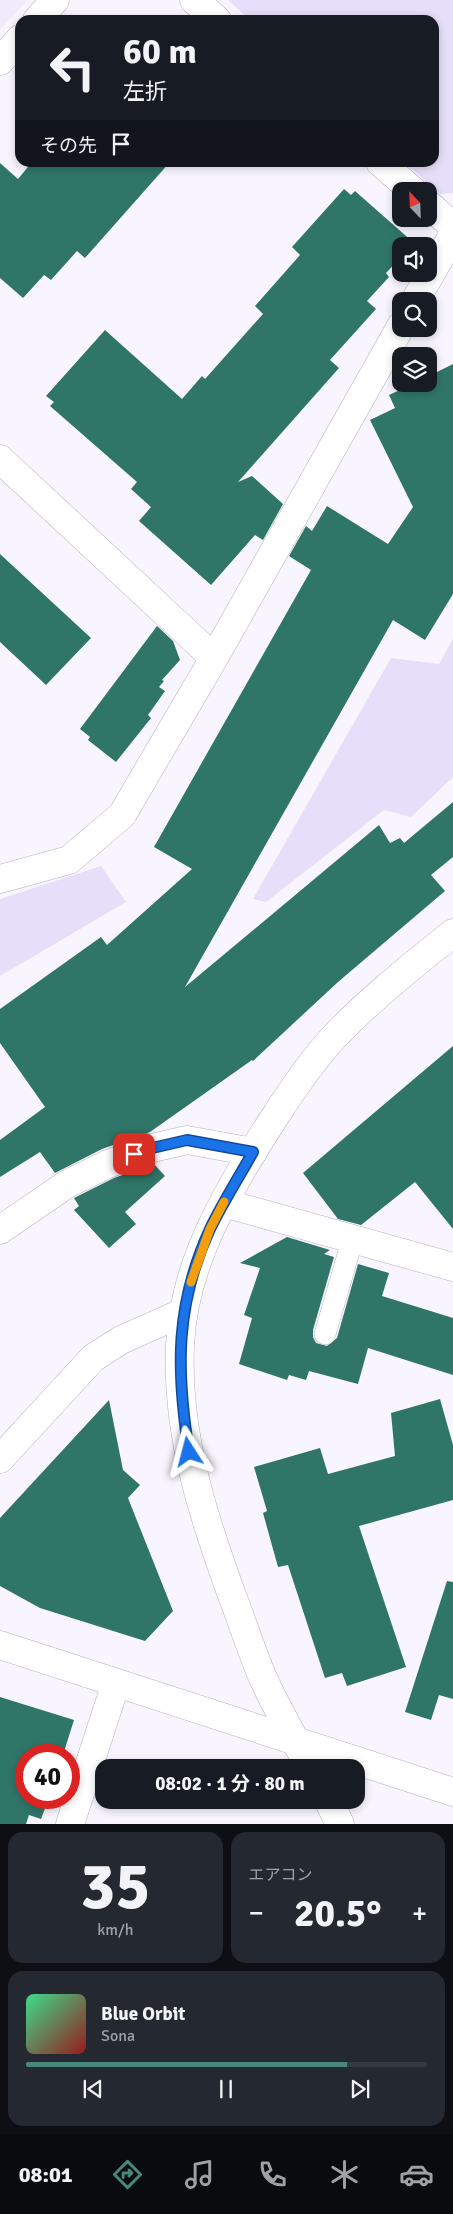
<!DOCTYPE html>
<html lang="ja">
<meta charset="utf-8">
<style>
:root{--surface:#171b24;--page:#242831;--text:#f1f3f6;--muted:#9ea1a6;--line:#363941;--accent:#46897b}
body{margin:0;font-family:Signika,"Noto Sans JP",sans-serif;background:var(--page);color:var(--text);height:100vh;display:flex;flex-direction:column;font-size:19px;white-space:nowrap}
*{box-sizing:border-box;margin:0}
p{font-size:16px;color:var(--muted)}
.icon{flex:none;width:28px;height:28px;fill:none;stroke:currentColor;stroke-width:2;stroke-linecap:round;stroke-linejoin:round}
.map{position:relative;height:1824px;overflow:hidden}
.side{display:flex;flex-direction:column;gap:8px;padding:8px;background:#0d0f14;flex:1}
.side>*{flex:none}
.top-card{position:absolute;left:15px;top:15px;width:424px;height:152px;border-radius:15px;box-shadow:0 2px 8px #0003;background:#171b24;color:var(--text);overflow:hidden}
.needle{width:32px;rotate:337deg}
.buttons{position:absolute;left:392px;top:182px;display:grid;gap:10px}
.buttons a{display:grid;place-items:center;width:45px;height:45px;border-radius:10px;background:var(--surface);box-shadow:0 2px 8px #0003;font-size:25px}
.speed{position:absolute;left:15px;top:1744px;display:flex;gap:10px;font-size:25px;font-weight:700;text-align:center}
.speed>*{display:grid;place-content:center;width:65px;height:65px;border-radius:50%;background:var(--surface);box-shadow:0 2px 8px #0003;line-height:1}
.speed .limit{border:8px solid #d22;background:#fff;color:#111}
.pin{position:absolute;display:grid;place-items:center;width:42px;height:42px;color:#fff;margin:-21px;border-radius:10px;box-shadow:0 2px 8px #0006}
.me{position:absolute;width:55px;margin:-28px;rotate:351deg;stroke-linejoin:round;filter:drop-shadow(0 0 4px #0008)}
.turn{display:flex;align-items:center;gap:18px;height:105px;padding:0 25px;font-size:22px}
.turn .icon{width:65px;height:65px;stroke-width:2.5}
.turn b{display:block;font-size:35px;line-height:42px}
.then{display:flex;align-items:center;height:48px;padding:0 25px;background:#0003;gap:10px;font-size:19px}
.big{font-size:38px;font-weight:700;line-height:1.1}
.side .widget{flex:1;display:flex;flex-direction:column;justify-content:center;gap:8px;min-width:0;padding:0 18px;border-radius:15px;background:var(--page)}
.side .dial{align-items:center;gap:0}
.dial b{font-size:65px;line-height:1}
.song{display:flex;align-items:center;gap:15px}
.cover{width:60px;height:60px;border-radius:8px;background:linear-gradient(135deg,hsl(150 70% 55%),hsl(0 70% 35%))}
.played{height:5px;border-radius:2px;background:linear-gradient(90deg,var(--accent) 80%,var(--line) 80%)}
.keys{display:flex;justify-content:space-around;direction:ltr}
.heat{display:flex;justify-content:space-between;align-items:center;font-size:28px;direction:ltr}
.side .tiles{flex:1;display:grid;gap:8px;grid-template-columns:1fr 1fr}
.widget:last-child{grid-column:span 2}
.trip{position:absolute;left:95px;top:1759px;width:270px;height:50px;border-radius:15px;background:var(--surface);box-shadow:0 2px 8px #0003;font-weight:700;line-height:50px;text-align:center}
.tab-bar{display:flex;height:80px;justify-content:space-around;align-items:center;background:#090b0e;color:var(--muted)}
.tab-bar .icon{width:35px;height:35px}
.tab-bar .active{color:var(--accent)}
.tab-bar b{font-size:22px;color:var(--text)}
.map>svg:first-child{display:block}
.built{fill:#f0eafd}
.green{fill:#e7def9}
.building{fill:#307668}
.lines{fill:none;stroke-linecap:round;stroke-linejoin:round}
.lane-casing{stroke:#b5b1bd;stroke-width:22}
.street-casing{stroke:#b5b1bd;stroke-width:29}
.secondary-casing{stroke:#b5b1bd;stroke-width:29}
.lane{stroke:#fff;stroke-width:21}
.street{stroke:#fff;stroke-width:28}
.secondary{stroke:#fff;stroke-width:28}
.route-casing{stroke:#114b97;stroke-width:12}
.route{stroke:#1a73e8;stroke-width:9}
.slow{stroke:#f59e0b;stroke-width:9}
</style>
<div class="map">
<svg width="453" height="1824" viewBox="0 0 453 1824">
<rect width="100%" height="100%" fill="#f8f5ff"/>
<!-- built -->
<path class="built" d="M 0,0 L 28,0 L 0,30 Z"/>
<!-- green -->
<path class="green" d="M 228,0 L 453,0 L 453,193 L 440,194 L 405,163 L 434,162 L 434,20 L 250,20 Z
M 453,639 L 453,777 L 411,817 L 384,810 L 266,902 L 253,899 L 391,658 L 439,664 Z
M 101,866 L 126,902 L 0,976 L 0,899 Z"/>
<!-- building -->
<path class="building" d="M 32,162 L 170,162 L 85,258 L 77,251 L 51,280 L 44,275 L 23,298 L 0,278 L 0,163 L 18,179 Z
M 344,189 L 351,195 L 355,191 L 414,243 L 411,246 L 401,246 L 401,257 L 386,273 L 389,277 L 367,301 L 376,309 L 330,360 L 339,368 L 238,482 L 252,476 L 283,504 L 263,540 L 255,535 L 211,585 L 139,521 L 151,507 L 131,489 L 137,482 L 50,406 L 54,402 L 46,396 L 105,330 L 182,399 L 202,376 L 205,379 L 263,314 L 255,306 L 300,255 L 292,247 Z
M 453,364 L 453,594 L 425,640 L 393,620 L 185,987 L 379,825 L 390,843 L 400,838 L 404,843 L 453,802 L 453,857 L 431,875 L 445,891 L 338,982 L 253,1061 L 252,1060 L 150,1132 L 102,1149 L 55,1173 L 40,1152 L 0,1177 L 0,1140 L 45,1107 L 0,1043 L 0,1009 L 101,937 L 107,945 L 192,869 L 154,847 L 311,570 L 289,556 L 306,526 L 312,531 L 327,506 L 388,544 L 413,507 L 370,420 L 395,408 L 389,395 L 413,384 L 429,384 L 429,376 Z
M 0,554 L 91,638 L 46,685 L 0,642 Z
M 157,626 L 173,641 L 180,660 L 162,680 L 164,681 L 159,687 L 165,691 L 148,715 L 151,718 L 116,762 L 88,740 L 90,737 L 80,729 Z
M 453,1046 L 453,1229 L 415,1182 L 361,1225 L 338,1219 L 303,1173 Z
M 154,1164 L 165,1176 L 125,1212 L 136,1224 L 109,1248 L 74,1210 L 79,1206 L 74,1198 L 114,1178 Z
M 287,1237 L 330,1250 L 324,1254 L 334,1257 L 313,1330 L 313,1337 L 316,1343 L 327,1346 L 337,1338 L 358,1264 L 389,1273 L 382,1296 L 453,1318 L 453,1375 L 368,1348 L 358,1384 L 309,1371 L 306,1380 L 289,1375 L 287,1380 L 239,1364 L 252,1318 L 244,1315 L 260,1268 L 240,1263 Z
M 440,1399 L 453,1445 L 453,1500 L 359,1526 L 406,1667 L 347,1686 L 342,1673 L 325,1678 L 288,1565 L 278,1567 L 263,1513 L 267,1511 L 254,1467 L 320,1448 L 328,1474 L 395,1456 L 391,1413 Z
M 109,1400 L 123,1470 L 140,1485 L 128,1498 L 173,1611 L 145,1641 L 40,1608 L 0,1586 L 0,1518 Z
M 447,1581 L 453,1582 L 453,1699 L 439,1695 L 431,1720 L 405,1712 Z
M 0,1697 L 74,1720 L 63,1755 L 26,1755 L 26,1798 L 49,1798 L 41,1819 L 29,1815 L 26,1824 L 0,1824 Z"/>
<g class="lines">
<defs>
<path id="lane" d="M 325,1334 L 353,1238"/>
<path id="street" d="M 194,0 L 217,20
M 380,162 L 413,191
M 429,205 L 453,226
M 415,301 L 453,235
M 0,459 L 214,658
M 0,879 L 69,860 L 122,815 L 214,658 L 401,326
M 224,1203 L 453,1267
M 0,1230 L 67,1184 L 108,1164 L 148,1149 L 187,1140 L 253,1152
M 70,1824 L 116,1683"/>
<path id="secondary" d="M 37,20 L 55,0
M 0,61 L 20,39
M 0,1459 L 93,1358 L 121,1340 L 184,1312
M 0,1645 L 453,1792
M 310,1768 C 294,1738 277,1709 263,1678 C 253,1655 245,1630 236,1606 C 205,1523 176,1436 180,1346 C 183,1263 230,1186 274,1118 C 292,1090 311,1062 334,1037 C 370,999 412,966 453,933
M 328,1800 L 340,1824"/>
</defs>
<!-- lane casing -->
<use href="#lane" class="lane-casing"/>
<!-- street casing -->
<use href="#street" class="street-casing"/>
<!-- secondary casing -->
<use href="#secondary" class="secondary-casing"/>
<!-- lane -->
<use href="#lane" class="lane"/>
<!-- street -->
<use href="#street" class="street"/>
<!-- secondary -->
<use href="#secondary" class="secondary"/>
</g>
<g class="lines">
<defs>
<path id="route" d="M 134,1154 L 148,1149 L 187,1140 L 253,1152 C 239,1177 223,1202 210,1229 C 175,1305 176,1370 189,1452"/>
</defs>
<!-- route casing -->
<use href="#route" class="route-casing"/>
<!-- route -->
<use href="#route" class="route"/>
<!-- slow -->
<path class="slow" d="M 191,1282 L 210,1229 L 224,1202"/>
</g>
</svg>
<div class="buttons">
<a><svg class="needle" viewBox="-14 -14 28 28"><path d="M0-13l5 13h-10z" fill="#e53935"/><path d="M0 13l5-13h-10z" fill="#9ea1a6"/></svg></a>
<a><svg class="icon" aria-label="sound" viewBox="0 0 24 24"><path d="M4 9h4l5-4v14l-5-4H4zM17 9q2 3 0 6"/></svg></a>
<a><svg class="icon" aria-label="search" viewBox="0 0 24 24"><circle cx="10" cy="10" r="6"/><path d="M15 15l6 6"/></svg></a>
<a><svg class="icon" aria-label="layers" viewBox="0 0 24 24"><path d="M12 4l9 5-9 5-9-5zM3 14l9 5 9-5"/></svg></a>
</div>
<div class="speed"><div class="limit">40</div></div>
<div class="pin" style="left:134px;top:1154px;background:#d93025"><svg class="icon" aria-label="arrive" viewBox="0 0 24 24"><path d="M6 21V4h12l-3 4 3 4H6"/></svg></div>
<svg class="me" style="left:189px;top:1452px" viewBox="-20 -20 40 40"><path d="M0-17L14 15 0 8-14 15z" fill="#1a73e8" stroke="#fff" stroke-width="4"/></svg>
<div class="trip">08:02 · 1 分 · 80 m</div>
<div class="top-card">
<div class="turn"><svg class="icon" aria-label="left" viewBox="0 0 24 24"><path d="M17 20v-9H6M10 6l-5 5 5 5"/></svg><div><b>60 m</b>左折</div></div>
<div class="then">その先<svg class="icon" aria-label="arrive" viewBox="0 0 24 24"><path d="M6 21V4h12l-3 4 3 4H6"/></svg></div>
</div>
</div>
<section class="side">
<div class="tiles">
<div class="widget dial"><b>35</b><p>km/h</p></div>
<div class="widget"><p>エアコン</p>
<div class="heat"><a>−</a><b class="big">20.5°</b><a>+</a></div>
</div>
<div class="widget">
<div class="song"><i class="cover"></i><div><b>Blue Orbit</b><p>Sona</p></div></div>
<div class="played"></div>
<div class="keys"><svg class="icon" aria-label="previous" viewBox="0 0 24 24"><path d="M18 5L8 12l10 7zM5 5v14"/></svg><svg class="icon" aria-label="pause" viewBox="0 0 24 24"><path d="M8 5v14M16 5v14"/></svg><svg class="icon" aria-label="next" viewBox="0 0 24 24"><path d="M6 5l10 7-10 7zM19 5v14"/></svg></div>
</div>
</div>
</section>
<nav class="tab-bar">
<b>08:01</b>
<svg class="icon active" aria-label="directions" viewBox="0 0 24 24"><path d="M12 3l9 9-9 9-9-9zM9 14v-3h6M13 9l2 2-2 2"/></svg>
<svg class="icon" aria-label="music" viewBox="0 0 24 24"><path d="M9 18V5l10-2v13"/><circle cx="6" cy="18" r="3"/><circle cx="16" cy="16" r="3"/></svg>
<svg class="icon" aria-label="phone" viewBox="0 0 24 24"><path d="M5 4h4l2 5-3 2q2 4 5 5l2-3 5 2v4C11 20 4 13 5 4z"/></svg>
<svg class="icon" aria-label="climate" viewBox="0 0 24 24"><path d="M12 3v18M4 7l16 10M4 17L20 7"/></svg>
<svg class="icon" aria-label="car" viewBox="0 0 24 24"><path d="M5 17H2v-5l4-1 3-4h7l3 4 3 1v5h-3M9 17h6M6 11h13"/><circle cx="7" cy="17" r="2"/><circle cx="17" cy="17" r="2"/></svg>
</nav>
